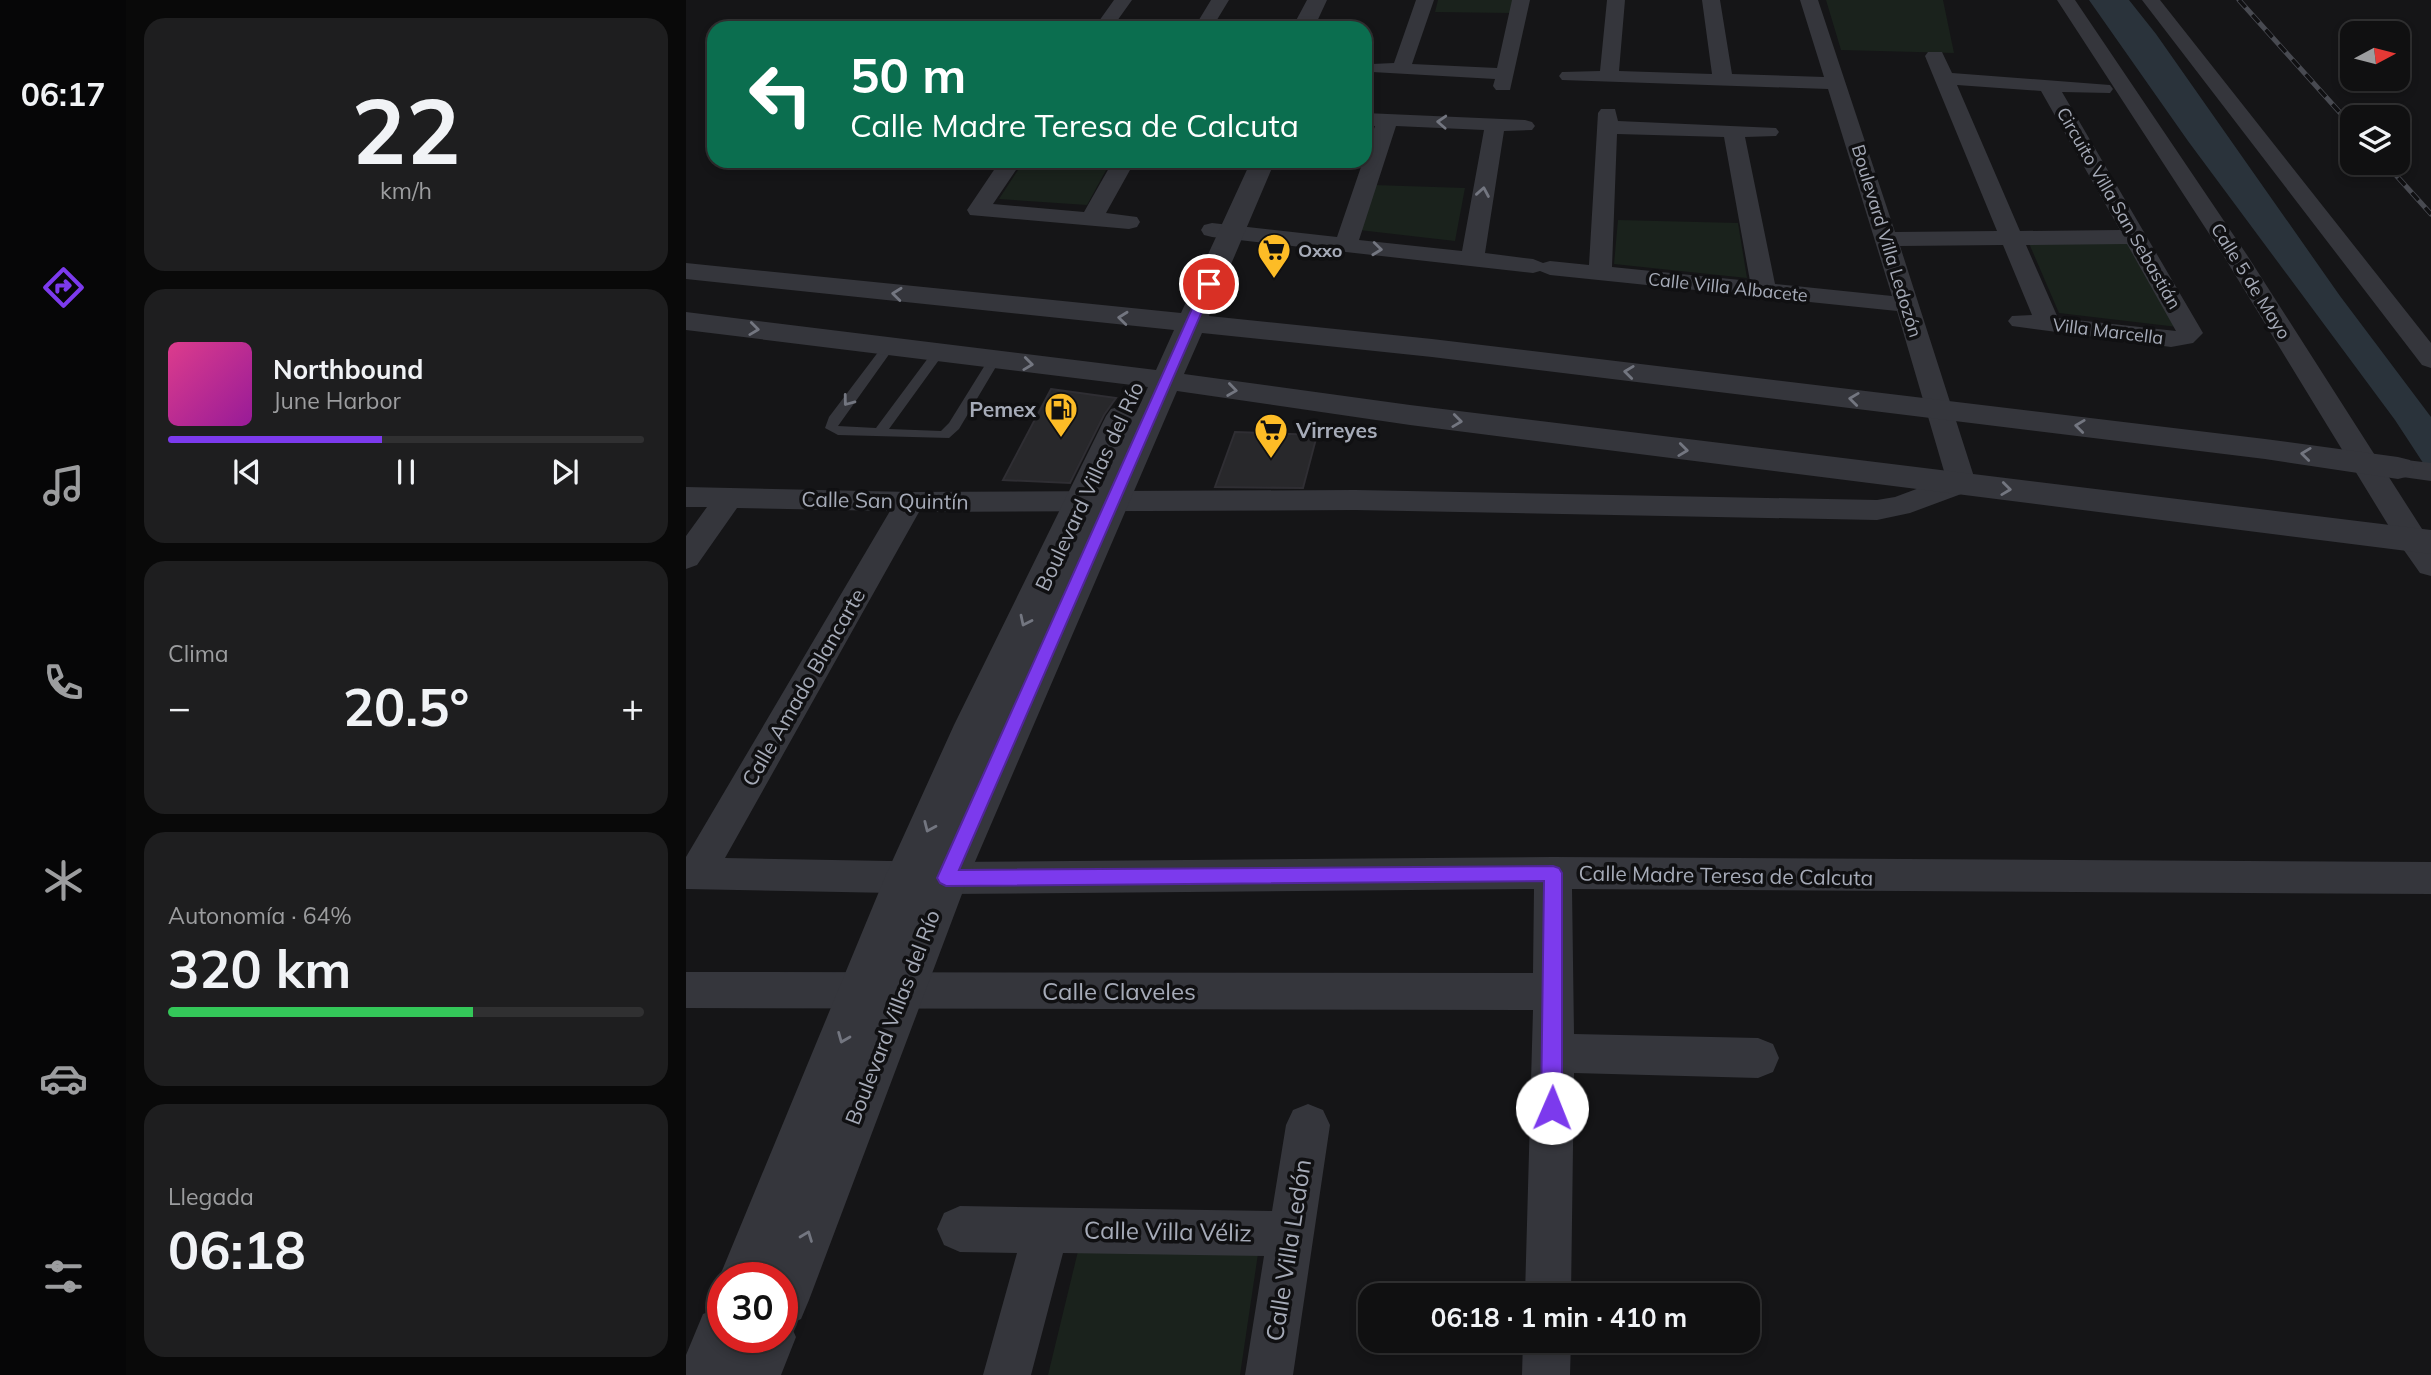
<!DOCTYPE html>
<html lang="es">
<meta charset="utf-8">
<style>
:root{--surface:#101011;--page:#1e1e1f;--text:#f1f3f6;--muted:#9c9d9f;--line:#303031;--accent:#7c3aed}
body{margin:0;font-family:Mulish,sans-serif;background:var(--page);color:var(--text);height:100vh;display:flex;flex-direction:column;font-size:26px;white-space:nowrap}
*{box-sizing:border-box;margin:0}
p{font-size:23px;color:var(--muted)}
.icon{flex:none;width:38px;height:38px;fill:none;stroke:currentColor;stroke-width:2;stroke-linecap:round;stroke-linejoin:round}
.map{position:relative;flex:1;overflow:hidden}
.panel{display:flex;flex-direction:column;gap:18px;padding:18px;background:#090909;width:560px}
.panel>*{flex:none}
.top-card{position:absolute;left:21px;top:21px;width:665px;height:147px;border-radius:21px;box-shadow:0 4px 10px #0003,0 0 0 2px var(--line);background:#0b6e4f;color:#fff;overflow:hidden}
.needle{width:46px;rotate:83deg}
.tools{position:absolute;left:1654px;top:21px;display:grid;gap:14px}
.tools a{display:grid;place-items:center;width:70px;height:70px;border-radius:14px;background:var(--surface);box-shadow:0 4px 10px #0003,0 0 0 2px var(--line);font-size:35px}
.speed{position:absolute;left:21px;top:1262px;display:flex;gap:14px;font-size:35px;font-weight:700;text-align:center}
.speed>*{display:grid;place-content:center;width:91px;height:91px;border-radius:50%;background:var(--surface);box-shadow:0 4px 10px #0003,0 0 0 2px var(--line);line-height:1}
.speed .limit{border:10px solid #d22;background:#fff;color:#111}
.pin{position:absolute;display:grid;place-items:center;width:60px;height:60px;color:#fff;margin:-30px;border:4px solid #fff;border-radius:50%;box-shadow:0 2px 7px #0007}
.me{position:absolute;width:77px;margin:-38px;rotate:1deg;stroke-linejoin:round;filter:drop-shadow(0 0 5px #0008)}
.turn{display:flex;align-items:center;gap:24px;height:147px;padding:0 28px;font-size:32px}
.turn .icon{width:91px;height:91px;stroke-width:2.5}
.turn b{display:block;font-size:49px;line-height:60px}
.big{font-size:52px;font-weight:700;line-height:1.1}
.panel .widget{flex:1;display:flex;flex-direction:column;justify-content:center;gap:10px;min-width:0;padding:0 24px;border-radius:21px;background:var(--page)}
.panel .dial{align-items:center;gap:0}
.dial b{font-size:91px;line-height:1}
.song{display:flex;align-items:center;gap:21px}
.cover{width:84px;height:84px;border-radius:10px;background:linear-gradient(135deg,hsl(330 70% 55%),hsl(300 70% 35%))}
.played{height:7px;border-radius:4px;background:linear-gradient(90deg,var(--accent) 45%,var(--line) 45%)}
.keys{display:flex;justify-content:space-around;direction:ltr}
.heat{display:flex;justify-content:space-between;align-items:center;font-size:38px;direction:ltr}
.charge{height:10px;border-radius:5px;background:linear-gradient(90deg,#34c759 64%,var(--line) 0)}
.trip{position:absolute;left:672px;top:1283px;width:402px;height:70px;border-radius:21px;background:var(--surface);box-shadow:0 4px 10px #0003,0 0 0 2px var(--line);font-weight:700;line-height:70px;text-align:center}
main{display:flex;flex:1;min-height:0}
.tabs{display:flex;flex-direction:column;width:126px;justify-content:space-around;align-items:center;background:#060607;color:var(--muted)}
.tabs .icon{width:49px;height:49px}
.tabs .active{color:var(--accent)}
.tabs b{font-size:32px;color:var(--text)}
.map>svg:first-child{display:block}
.green{fill:#1a221c}
.water{fill:#2a333b}
.building{fill:#28282b;stroke:#2f2e33;stroke-width:2}
.lines{fill:none;stroke-linecap:round;stroke-linejoin:round}
.service{fill:#35363c;fill-rule:evenodd}
.minor{fill:#35363c;fill-rule:evenodd}
.tertiary{fill:#35363c;fill-rule:evenodd}
.rail-casing{stroke:#484a51;stroke-width:5}
.rail{stroke:#101012;stroke-width:3.5;stroke-dasharray:10;stroke-linecap:butt}
.oneway{stroke:#737680}
.route{fill:#7c3aed;stroke:#51269a;stroke-width:2}
.labels{text-anchor:middle;dominant-baseline:central;stroke-width:7;stroke-linejoin:round;paint-order:stroke}
.far-street-label{font-size:18px;fill:#a6abb8;stroke:#101012}
.far-poi-label{font-size:18px;font-weight:bold;fill:#a6abb8;stroke:#101012;text-anchor:start}
.poi-label{font-size:21px;font-weight:bold;fill:#a6abb8;stroke:#101012;text-anchor:end}
.street-label{font-size:21px;fill:#a6abb8;stroke:#101012}
.near-street-label{font-size:24px;fill:#a6abb8;stroke:#101012}
</style>
<main>
<nav class="tabs">
<b>06:17</b>
<svg class="icon active" aria-label="directions" viewBox="0 0 24 24"><path d="M12 3l9 9-9 9-9-9zM9 14v-3h6M13 9l2 2-2 2"/></svg>
<svg class="icon" aria-label="music" viewBox="0 0 24 24"><path d="M9 18V5l10-2v13"/><circle cx="6" cy="18" r="3"/><circle cx="16" cy="16" r="3"/></svg>
<svg class="icon" aria-label="phone" viewBox="0 0 24 24"><path d="M5 4h4l2 5-3 2q2 4 5 5l2-3 5 2v4C11 20 4 13 5 4z"/></svg>
<svg class="icon" aria-label="climate" viewBox="0 0 24 24"><path d="M12 3v18M4 7l16 10M4 17L20 7"/></svg>
<svg class="icon" aria-label="car" viewBox="0 0 24 24"><path d="M5 17H2v-5l4-1 3-4h7l3 4 3 1v5h-3M9 17h6M6 11h13"/><circle cx="7" cy="17" r="2"/><circle cx="17" cy="17" r="2"/></svg>
<svg class="icon" aria-label="filters" viewBox="0 0 24 24"><path d="M4 7h16M4 17h16"/><circle cx="9" cy="7" r="2"/><circle cx="15" cy="17" r="2"/></svg>
</nav>
<section class="panel">
<div class="widget dial"><b>22</b><p>km/h</p></div>
<div class="widget">
<div class="song"><i class="cover"></i><div><b>Northbound</b><p>June Harbor</p></div></div>
<div class="played"></div>
<div class="keys"><svg class="icon" aria-label="previous" viewBox="0 0 24 24"><path d="M18 5L8 12l10 7zM5 5v14"/></svg><svg class="icon" aria-label="pause" viewBox="0 0 24 24"><path d="M8 5v14M16 5v14"/></svg><svg class="icon" aria-label="next" viewBox="0 0 24 24"><path d="M6 5l10 7-10 7zM19 5v14"/></svg></div>
</div>
<div class="widget"><p>Clima</p>
<div class="heat"><a>−</a><b class="big">20.5°</b><a>+</a></div>
</div>
<div class="widget"><p>Autonomía · 64%</p><b class="big">320 km</b><div class="charge"></div></div>
<div class="widget"><p>Llegada</p><b class="big">06:18</b></div>
</section>
<div class="map">
<svg width="1745" height="1375" viewBox="0 0 1745 1375">
<rect width="100%" height="100%" fill="#151517"/>
<!-- green -->
<path class="green" d="M 752,0 L 827,0 L 824,13 L 749,12 Z
M 1140,0 L 1257,0 L 1268,53 L 1155,50 Z
M 338,161 L 425,161 L 401,205 L 313,199 Z
M 688,185 L 779,188 L 769,241 L 673,230 Z
M 932,220 L 1052,223 L 1061,278 L 928,264 Z
M 1342,241 L 1443,241 L 1492,327 L 1373,313 Z
M 393,1247 L 573,1247 L 554,1375 L 362,1375 Z"/>
<!-- water -->
<path class="water" d="M 1403,0 L 1443,0 L 1470,34 L 1654,296 L 1745,417 L 1745,475 L 1709,420 L 1502,141 Z"/>
<!-- building -->
<path class="building" d="M 365,389 L 430,398 L 418,415 L 384,483 L 317,480 Z
M 549,432 L 631,435 L 617,488 L 529,487 Z"/>
<g class="lines">
<!-- service -->
<path class="service" d="M 203,342 L 209,346 L 152,426 L 190,428 L 248,350 L 252,349 L 258,353 L 203,429 L 255,431 L 263,423 L 304,357 L 312,357 L 314,360 L 273,429 L 263,438 L 152,435 L 139,428 L 143,417 L 199,343 Z"/>
<!-- minor -->
<path class="minor" d="M 428,0 L 446,0 L 426,28 L 408,28 Z
M 525,0 L 543,0 L 526,28 L 508,28 Z
M 730,0 L 748,0 L 726,64 L 811,68 L 826,0 L 844,0 L 824,90 L 810,90 L 807,86 L 809,79 L 686,72 L 683,68 L 686,64 L 708,63 Z
M 921,0 L 939,0 L 933,71 L 1026,74 L 1016,0 L 1034,0 L 1046,74 L 1138,77 L 1114,0 L 1132,0 L 1209,232 L 1311,231 L 1239,56 L 1242,52 L 1256,52 L 1266,73 L 1424,85 L 1427,89 L 1424,93 L 1376,92 L 1517,333 L 1507,343 L 1485,347 L 1326,326 L 1322,321 L 1326,316 L 1346,315 L 1317,245 L 1214,246 L 1290,483 L 1286,490 L 1224,513 L 1191,520 L 669,510 L 233,512 L 39,858 L 260,862 L 867,857 L 1745,862 L 1745,894 L 886,889 L 888,1034 L 1072,1038 L 1087,1044 L 1093,1058 L 1087,1072 L 1072,1078 L 888,1073 L 885,1295 L 839,1295 L 847,1010 L 0,1008 L 0,972 L 847,973 L 848,889 L 260,894 L 0,889 L 0,857 L 204,511 L 51,508 L 11,565 L 0,569 L 0,536 L 21,507 L 0,507 L 0,487 L 224,492 L 669,490 L 1191,500 L 1209,497 L 1260,478 L 1211,311 L 864,275 L 854,271 L 847,273 L 526,237 L 518,235 L 515,230 L 518,225 L 526,223 L 651,237 L 689,126 L 679,125 L 679,113 L 839,120 L 846,122 L 849,126 L 846,130 L 818,131 L 799,253 L 847,259 L 857,263 L 864,261 L 903,265 L 912,113 L 915,109 L 929,109 L 932,121 L 1090,128 L 1093,132 L 1090,136 L 1059,137 L 1089,284 L 1206,296 L 1142,89 L 876,80 L 873,76 L 876,72 L 914,71 ZM 1271,85 L 1355,91 L 1434,230 L 1334,231 ZM 710,126 L 798,130 L 776,251 L 673,240 ZM 931,134 L 1038,137 L 1064,281 L 926,267 ZM 1441,244 L 1490,331 L 1372,318 L 1340,245 Z
M 1371,0 L 1389,0 L 1561,255 L 1745,543 L 1745,576 L 1734,573 L 1715,546 L 1537,255 Z
M 1456,0 L 1474,0 L 1745,343 L 1745,368 L 1736,365 Z
M 314,161 L 336,161 L 307,204 L 398,212 L 427,161 L 449,161 L 420,213 L 451,217 L 454,222 L 451,227 L 443,229 L 284,215 L 281,210 Z
M 1712,459 L 1745,463 L 1745,481 L 1702,475 L 1698,468 L 1702,461 Z
M 622,1104 L 637,1110 L 644,1125 L 607,1375 L 559,1375 L 578,1256 L 377,1253 L 345,1375 L 297,1375 L 331,1253 L 274,1252 L 258,1245 L 251,1229 L 258,1213 L 274,1206 L 586,1211 L 600,1125 L 607,1110 Z
M 837,1340 L 885,1340 L 884,1375 L 836,1375 Z"/>
<!-- tertiary -->
<path class="tertiary" d="M 621,0 L 641,0 L 628,28 L 606,28 Z
M 565,161 L 589,161 L 523,316 L 746,339 L 1579,439 L 1712,457 L 1724,460 L 1728,468 L 1724,476 L 1712,479 L 1579,459 L 746,357 L 516,333 L 498,374 L 724,405 L 1745,530 L 1745,554 L 724,425 L 491,391 L 282,878 L 123,1300 L 115,1319 L 104,1324 L 110,1337 L 95,1375 L 0,1375 L 0,1355 L 17,1314 L 37,1306 L 37,1337 L 96,1337 L 96,1278 L 37,1278 L 37,1287 L 33,1278 L 199,877 L 268,725 L 420,416 L 425,409 L 436,406 L 447,409 L 450,413 L 462,387 L 0,330 L 0,312 L 470,370 L 488,330 L 0,279 L 0,263 L 495,313 Z"/>
<defs>
<path id="rail" d="M 1553,0 L 1666,126
M 1699,163 L 1745,214"/>
</defs>
<!-- rail casing -->
<use href="#rail" class="rail-casing"/>
<!-- rail -->
<use href="#rail" class="rail"/>
</g>
<!-- one-way arrows -->
<defs><path id="oneway-chevron" d="M-2-3.5L2.5 0L-2 3.5" fill="none" stroke-width="1.6" stroke-linecap="round" stroke-linejoin="round" transform="scale(1.75)"/></defs>
<g class="oneway">
<use href="#oneway-chevron" transform="translate(756 122) rotate(-177)"/>
<use href="#oneway-chevron" transform="translate(797 192) rotate(-80)"/>
<use href="#oneway-chevron" transform="translate(691 249) rotate(6)"/>
<use href="#oneway-chevron" transform="translate(211 294) rotate(-174)"/>
<use href="#oneway-chevron" transform="translate(437 318) rotate(-174)"/>
<use href="#oneway-chevron" transform="translate(68 329) rotate(7)"/>
<use href="#oneway-chevron" transform="translate(342 364) rotate(7)"/>
<use href="#oneway-chevron" transform="translate(943 372) rotate(-173)"/>
<use href="#oneway-chevron" transform="translate(546 390) rotate(8)"/>
<use href="#oneway-chevron" transform="translate(1168 399) rotate(-173)"/>
<use href="#oneway-chevron" transform="translate(162 401) rotate(127)"/>
<use href="#oneway-chevron" transform="translate(771 421) rotate(7)"/>
<use href="#oneway-chevron" transform="translate(1394 426) rotate(-173)"/>
<use href="#oneway-chevron" transform="translate(997 450) rotate(7)"/>
<use href="#oneway-chevron" transform="translate(1620 454) rotate(-173)"/>
<use href="#oneway-chevron" transform="translate(1320 489) rotate(7)"/>
<use href="#oneway-chevron" transform="translate(339 621) rotate(116)"/>
<use href="#oneway-chevron" transform="translate(243 827) rotate(114)"/>
<use href="#oneway-chevron" transform="translate(157 1038) rotate(112)"/>
<use href="#oneway-chevron" transform="translate(121 1236) rotate(-69)"/>
</g>
<!-- route -->
<path class="route" d="M 523,281 L 528,284 L 273,870 L 867,866 L 873,868 L 876,873 L 876,1108 L 873,1115 L 866,1118 L 858,1115 L 855,1108 L 858,881 L 260,886 L 254,883 L 251,878 L 517,284 Z"/>
<!-- icons -->
<defs>
<symbol id="supermarket-pin" viewBox="-11 -11 22 30"><path d="M0 17L-7.5 6A9.5 9.5 0 1 1 7.5 6Z" fill="#fdbc26" stroke="#101012"/><path d="M-6-5.5h2.5l.6 2H6L4.5 2H-2.5L-4.4-4H-6ZM-1.5 3.2a1.3 1.3 0 1 0 .1 0ZM3 3.2a1.3 1.3 0 1 0 .1 0Z" fill="#111"/></symbol>
<symbol id="fuel-pin" viewBox="-11 -11 22 30"><path d="M0 17L-7.5 6A9.5 9.5 0 1 1 7.5 6Z" fill="#fdbc26" stroke="#101012"/><path d="M-5.5-6h7V0h2V4h1.3V-2.5L3-4.5l.8-.8L6-3V5H2.5V1h-1V6h-7ZM-4.2-4.7v3.2H.2V-4.7Z" fill="#111"/></symbol>
</defs>
<g fill-rule="evenodd">
<use href="#supermarket-pin" x="569" y="231" width="38" height="52"/>
<use href="#fuel-pin" x="356" y="390" width="38" height="52"/>
<use href="#supermarket-pin" x="566" y="411" width="38" height="52"/>
</g>
<g class="labels">
<!-- far-street labels -->
<g class="far-street-label">
<text transform="translate(1433 208) rotate(60)">Circuito Villa San Sebastián</text>
<text transform="translate(1201 241) rotate(73)">Boulevard Villa Ledozón</text>
<text transform="translate(1565 281) rotate(58)">Calle 5 de Mayo</text>
<text transform="translate(1042 287) rotate(6)">Calle Villa Albacete</text>
<text transform="translate(1422 331) rotate(7)">Villa Marcella</text>
</g>
<!-- far-poi labels -->
<g class="far-poi-label">
<text x="612" y="250">Oxxo</text>
</g>
<!-- poi labels -->
<g class="poi-label">
<text x="350" y="409">Pemex</text>
<text x="610" y="430" text-anchor="start">Virreyes</text>
</g>
<!-- street labels -->
<g class="street-label">
<text transform="translate(403 486) rotate(-65)">Boulevard Villas del Río</text>
<text transform="translate(199 500) rotate(1)">Calle San Quintín</text>
<text transform="translate(117 687) rotate(-60)">Calle Amado Blancarte</text>
<text transform="translate(1040 875) rotate(1)">Calle Madre Teresa de Calcuta</text>
<text transform="translate(206 1017) rotate(-69)">Boulevard Villas del Río</text>
</g>
<!-- near-street labels -->
<g class="near-street-label">
<text x="433" y="991">Calle Claveles</text>
<text transform="translate(482 1231) rotate(1)">Calle Villa Véliz</text>
<text transform="translate(602 1250) rotate(-81)">Calle Villa Ledón</text>
</g>
</g>
</svg>
<div class="tools">
<a><svg class="needle" viewBox="-14 -14 28 28"><path d="M0-13l5 13h-10z" fill="#e53935"/><path d="M0 13l5-13h-10z" fill="#9c9d9f"/></svg></a>
<a><svg class="icon" aria-label="layers" viewBox="0 0 24 24"><path d="M12 4l9 5-9 5-9-5zM3 14l9 5 9-5"/></svg></a>
</div>
<div class="speed"><div class="limit">30</div></div>
<div class="pin" style="left:523px;top:284px;background:#d93025"><svg class="icon" aria-label="arrive" viewBox="0 0 24 24"><path d="M6 21V4h12l-3 4 3 4H6"/></svg></div>
<svg class="me" style="left:866px;top:1108px" viewBox="-20 -20 40 40"><circle r="19" fill="#fff"/><path d="M0-13L10 11 0 6-10 11z" fill="#7c3aed"/></svg>
<div class="trip">06:18 · 1 min · 410 m</div>
<div class="top-card">
<div class="turn"><svg class="icon" aria-label="left" viewBox="0 0 24 24"><path d="M17 20v-9H6M10 6l-5 5 5 5"/></svg><div><b>50 m</b>Calle Madre Teresa de Calcuta</div></div>
</div>
</div>
</main>
